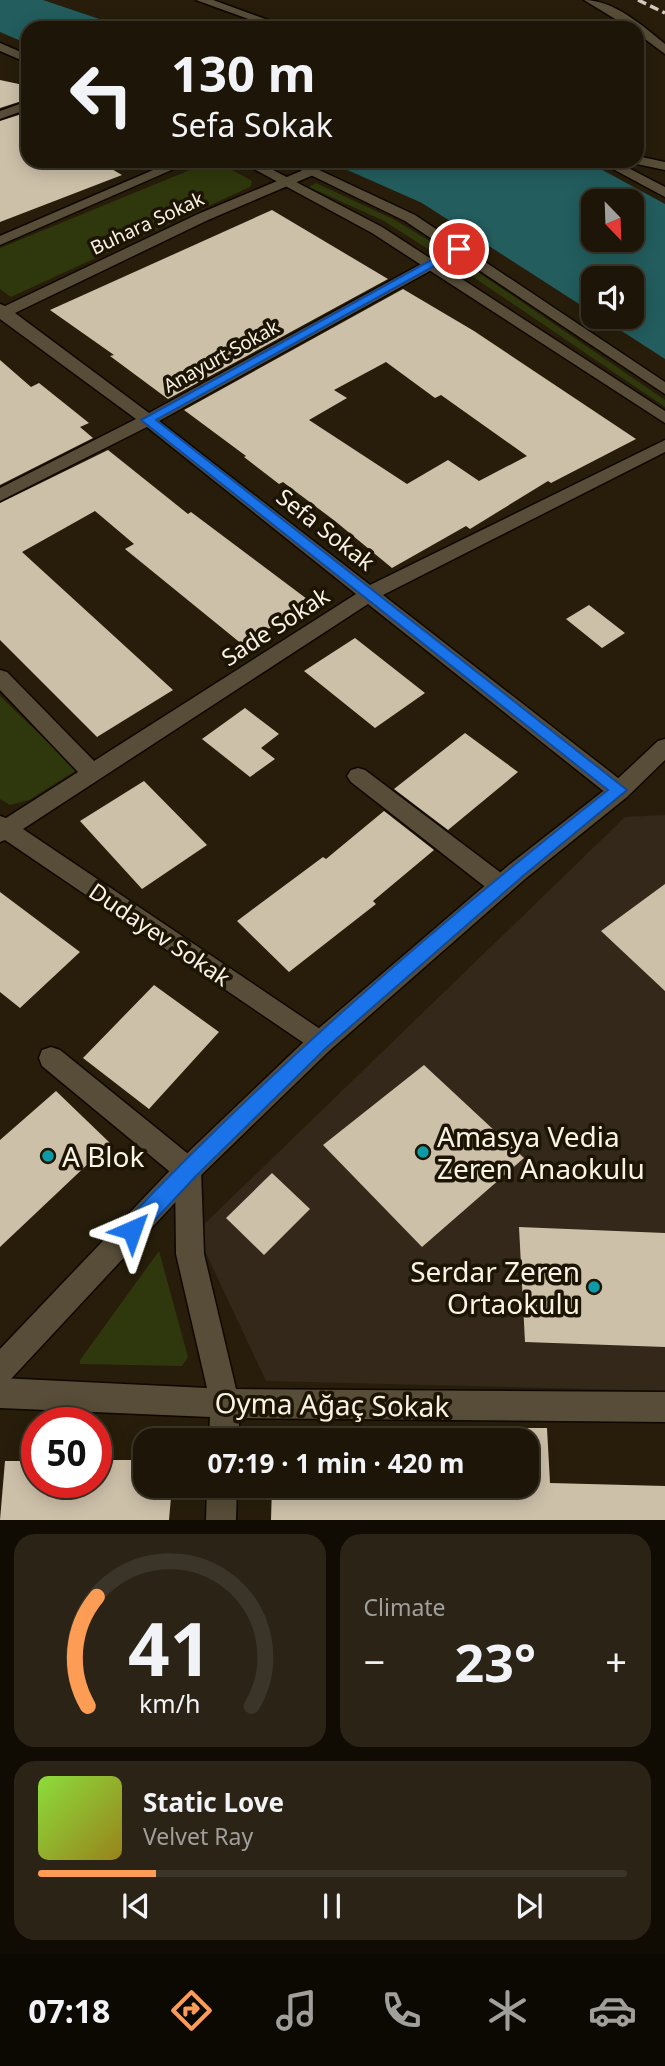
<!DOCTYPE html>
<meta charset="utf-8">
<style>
:root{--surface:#1d1608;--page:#2a2316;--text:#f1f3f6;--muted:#a09f9c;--line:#3b3529;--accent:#fd9d55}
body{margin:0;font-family:"Noto Sans",sans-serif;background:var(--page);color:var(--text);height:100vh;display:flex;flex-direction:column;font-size:26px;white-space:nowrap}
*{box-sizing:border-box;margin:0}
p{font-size:23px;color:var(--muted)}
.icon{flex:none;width:38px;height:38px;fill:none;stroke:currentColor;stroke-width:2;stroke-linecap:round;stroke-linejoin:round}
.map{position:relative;height:1520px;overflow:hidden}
.panel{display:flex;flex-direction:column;gap:14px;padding:14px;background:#100c04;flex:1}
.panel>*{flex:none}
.banner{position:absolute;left:21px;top:21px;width:623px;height:147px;border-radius:21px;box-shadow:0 4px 18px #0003,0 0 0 2px var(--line);background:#1d1608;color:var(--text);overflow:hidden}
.needle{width:46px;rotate:157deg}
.controls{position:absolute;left:581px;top:189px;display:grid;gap:14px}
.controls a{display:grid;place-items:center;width:63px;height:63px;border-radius:14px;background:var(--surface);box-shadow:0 4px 18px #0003,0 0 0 2px var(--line);font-size:35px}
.speed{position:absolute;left:21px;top:1407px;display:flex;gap:14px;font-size:35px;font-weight:700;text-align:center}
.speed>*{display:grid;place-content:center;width:91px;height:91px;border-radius:50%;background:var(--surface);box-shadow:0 4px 18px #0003,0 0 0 2px var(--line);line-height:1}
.speed .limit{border:10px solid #d22;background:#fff;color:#111}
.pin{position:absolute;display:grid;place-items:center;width:60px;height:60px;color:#fff;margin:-30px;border:4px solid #fff;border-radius:50%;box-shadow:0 2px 7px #0007}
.me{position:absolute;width:77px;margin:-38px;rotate:43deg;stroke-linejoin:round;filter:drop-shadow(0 0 5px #0008)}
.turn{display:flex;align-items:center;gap:24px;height:147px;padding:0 35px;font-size:32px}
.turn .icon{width:91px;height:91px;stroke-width:2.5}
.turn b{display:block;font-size:49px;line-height:60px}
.big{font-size:52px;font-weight:700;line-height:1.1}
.panel .tile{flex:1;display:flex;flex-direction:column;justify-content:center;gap:10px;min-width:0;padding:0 24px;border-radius:21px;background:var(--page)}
.panel .dial{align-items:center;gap:0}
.dial svg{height:182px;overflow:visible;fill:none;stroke:var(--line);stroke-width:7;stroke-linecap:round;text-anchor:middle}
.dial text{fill:var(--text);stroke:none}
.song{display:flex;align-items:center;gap:21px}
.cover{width:84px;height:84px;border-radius:10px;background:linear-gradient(135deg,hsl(90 70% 55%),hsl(50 70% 35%))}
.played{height:7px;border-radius:4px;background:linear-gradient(90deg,var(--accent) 20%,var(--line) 20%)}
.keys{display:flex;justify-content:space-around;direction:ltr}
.heat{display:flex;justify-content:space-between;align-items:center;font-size:38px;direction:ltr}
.panel .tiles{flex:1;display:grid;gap:14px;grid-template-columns:1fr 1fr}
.tile:last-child{grid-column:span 2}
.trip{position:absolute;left:133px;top:1428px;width:406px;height:70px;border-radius:21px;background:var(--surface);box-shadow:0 4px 18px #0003,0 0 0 2px var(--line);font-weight:700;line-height:70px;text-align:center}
.menu{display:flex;height:112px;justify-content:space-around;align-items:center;background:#0c0903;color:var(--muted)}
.menu .icon{width:49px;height:49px}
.menu .current{color:var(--accent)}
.menu b{font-size:32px;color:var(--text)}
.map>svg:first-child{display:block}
.education{fill:#332819}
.green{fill:#2f380c}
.water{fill:#235d5e;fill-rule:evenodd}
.building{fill:#cdc0a9;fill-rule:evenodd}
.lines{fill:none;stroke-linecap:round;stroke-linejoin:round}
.street-casing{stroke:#0f0700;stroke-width:3}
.secondary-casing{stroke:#0f0700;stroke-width:3}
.street{fill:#574d38;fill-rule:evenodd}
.secondary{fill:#574d38;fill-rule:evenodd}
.rail{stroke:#cfc8bb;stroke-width:3.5;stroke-dasharray:9 4.5;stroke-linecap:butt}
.route{fill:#1a73e8;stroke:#114b97;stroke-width:2}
.culture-dot{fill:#0f9aa8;stroke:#1d1403;stroke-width:2.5}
.labels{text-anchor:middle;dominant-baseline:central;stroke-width:7;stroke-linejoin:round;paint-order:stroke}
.far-street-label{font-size:19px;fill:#f9f3e7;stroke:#1d1403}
.street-label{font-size:23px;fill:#f9f3e7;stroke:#1d1403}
.near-poi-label{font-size:28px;fill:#f9f3e7;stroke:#1d1403;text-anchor:start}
.near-street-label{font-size:28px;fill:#f9f3e7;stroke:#1d1403}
</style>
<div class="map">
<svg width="665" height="1520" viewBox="0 0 665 1520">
<rect width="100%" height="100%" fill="#271d0a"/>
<!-- education -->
<path class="education" d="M 665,815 L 665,1391 L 266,1381 L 196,1232 L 625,817 Z"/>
<!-- green -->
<path class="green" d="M 218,162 L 252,181 L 250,187 L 11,297 L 0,289 L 0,248 L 207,163 Z
M 316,183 L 393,219 L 443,249 L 434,253 L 384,221 L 309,187 Z
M 472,268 L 665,400 L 665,407 L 463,270 Z
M 0,696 L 77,770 L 29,800 L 10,805 L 0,799 Z
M 159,1251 L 188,1357 L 182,1366 L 80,1364 L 80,1360 Z"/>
<!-- water -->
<path class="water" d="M 0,0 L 43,0 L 126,28 L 28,28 L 28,44 L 0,32 Z
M 327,161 L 586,161 L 665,204 L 665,359 L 600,317 L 632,317 L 632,278 L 593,278 L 593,313 L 422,203 ZM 593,201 L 632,201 L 632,240 L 593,240 Z"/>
<!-- building -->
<path class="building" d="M 0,80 L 28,86 L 28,99 L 0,108 Z
M 28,112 L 28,161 L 98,161 L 122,175 L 0,222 L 0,121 Z
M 272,210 L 388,279 L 168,399 L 110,356 L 114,355 L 50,310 Z
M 403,289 L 474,331 L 636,439 L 551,483 L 548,481 L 470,529 L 466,526 L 392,568 L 335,521 L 283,482 L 279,484 L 244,457 L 246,456 L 184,410 ZM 386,362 L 435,398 L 441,395 L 527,456 L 479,481 L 448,460 L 407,484 L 309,420 L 347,398 L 334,390 Z
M 0,360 L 31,387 L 39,383 L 89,423 L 80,427 L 93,438 L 0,485 Z
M 108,450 L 188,514 L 191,512 L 311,602 L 243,645 L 125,549 L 134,544 L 95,511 L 22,552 L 173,690 L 97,737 L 0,640 L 0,503 Z
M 589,605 L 625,633 L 602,648 L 566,619 Z
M 355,638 L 425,693 L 375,728 L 304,671 Z
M 245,708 L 279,734 L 261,748 L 275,759 L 250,777 L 202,739 Z
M 465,733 L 518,772 L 448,830 L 394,789 Z
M 144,781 L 207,845 L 142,889 L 80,821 Z
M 384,811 L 434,850 L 373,901 L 376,904 L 289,972 L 237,921 L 323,857 L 326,859 Z
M 665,884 L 665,991 L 601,931 Z
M 0,892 L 80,952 L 20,1008 L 0,992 Z
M 154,985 L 219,1032 L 149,1109 L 83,1058 Z
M 424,1065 L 524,1158 L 422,1247 L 323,1145 Z
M 56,1091 L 110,1143 L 0,1247 L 0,1140 Z
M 272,1173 L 310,1209 L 264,1255 L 226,1218 Z
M 519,1227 L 665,1233 L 665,1347 L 525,1342 Z
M 527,1428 L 547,1428 L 550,1483 L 665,1486 L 665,1520 L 271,1520 L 272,1486 L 527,1486 Z
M 96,1460 L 145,1460 L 145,1486 L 172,1486 L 169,1520 L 0,1520 L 5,1461 L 37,1461 L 37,1482 L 96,1482 Z"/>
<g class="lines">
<defs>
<path id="street" d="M 28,101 L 28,109 L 0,119 L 0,111 Z
M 637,156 L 665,162 L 665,170 L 632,163 L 637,161 Z
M 174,161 L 192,161 L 0,245 L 0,236 Z
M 313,166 L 318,167 L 318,173 L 208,220 L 15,313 L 149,413 L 454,246 L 464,246 L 464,252 L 159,421 L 370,585 L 665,440 L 665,452 L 383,595 L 627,785 L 630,791 L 627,797 L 619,799 L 611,797 L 368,604 L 23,829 L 329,1035 L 332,1043 L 329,1051 L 320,1054 L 5,840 L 0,842 L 0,816 L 6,818 L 78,772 L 0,690 L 0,670 L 7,672 L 94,761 L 356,594 L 147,427 L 0,501 L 0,488 L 136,419 L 0,319 L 0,304 L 5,306 L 198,214 Z
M 358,768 L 365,770 L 509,879 L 512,886 L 509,893 L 501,895 L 493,893 L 351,782 L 347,776 L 351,770 Z
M 51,1047 L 60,1050 L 197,1161 L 201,1170 L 204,1254 L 236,1389 L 665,1392 L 665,1422 L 239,1418 L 239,1440 L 209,1440 L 210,1417 L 0,1408 L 0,1378 L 207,1388 L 176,1254 L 175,1176 L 42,1066 L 39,1058 L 42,1050 Z
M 207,1486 L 237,1486 L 236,1520 L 206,1520 Z"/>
<path id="secondary" d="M 196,0 L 213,0 L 290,28 L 273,28 Z
M 584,0 C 614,0 643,26 665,44 L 665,54 L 637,33 L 637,28 L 630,28 Z
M 0,43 L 28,55 L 28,63 L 0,51 Z
M 239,161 L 256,161 L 382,227 L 665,411 L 665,423 L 372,233 Z
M 282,161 L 300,161 L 415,215 L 665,382 L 665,394 L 405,221 Z
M 598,161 L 615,161 L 665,187 L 665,197 Z
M 665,739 L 665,760 L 627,797 L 525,879 L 329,1051 L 197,1179 L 10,1380 L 0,1384 L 0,1349 L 179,1161 L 311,1035 L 509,865 L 611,785 L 658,741 Z"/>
</defs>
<!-- street casing -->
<use href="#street" class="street-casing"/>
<!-- secondary casing -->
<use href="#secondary" class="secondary-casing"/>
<!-- street -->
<use href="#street" class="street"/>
<!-- secondary -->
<use href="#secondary" class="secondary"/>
<!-- rail -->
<path class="rail" d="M 638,0 L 665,13"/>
</g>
<!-- route -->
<path class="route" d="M 455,247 L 465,249 L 156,420 L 627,790 L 523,876 L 326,1048 L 195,1177 L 139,1237 L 132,1240 L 124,1237 L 121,1230 L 124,1223 C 273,1066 437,924 608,790 L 141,420 Z"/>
<!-- markers -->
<g class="culture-dot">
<circle cx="423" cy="1152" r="7"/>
<circle cx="48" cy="1156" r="7"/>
<circle cx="594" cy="1287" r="7"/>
</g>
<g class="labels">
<!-- far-street labels -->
<g class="far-street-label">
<text transform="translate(147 223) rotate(-25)">Buhara Sokak</text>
<text transform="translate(221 356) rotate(-29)">Anayurt Sokak</text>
</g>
<!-- street labels -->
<g class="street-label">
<text transform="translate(326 529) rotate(38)">Sefa Sokak</text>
<text transform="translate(275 626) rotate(-33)">Sade Sokak</text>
<text transform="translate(160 934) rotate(34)">Dudayev Sokak</text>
</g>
<!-- near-poi labels -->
<g class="near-poi-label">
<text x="437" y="1136">Amasya Vedia<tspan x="437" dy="32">Zeren Anaokulu</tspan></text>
<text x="62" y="1156">A Blok</text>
<text x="580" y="1271" text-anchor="end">Serdar Zeren<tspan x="580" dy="32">Ortaokulu</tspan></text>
</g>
<!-- near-street labels -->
<g class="near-street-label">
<text transform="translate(332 1404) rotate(1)">Oyma Ağaç Sokak</text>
</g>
</g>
</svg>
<div class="controls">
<a><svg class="needle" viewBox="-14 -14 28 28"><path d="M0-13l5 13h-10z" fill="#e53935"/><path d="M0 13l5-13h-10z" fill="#a09f9c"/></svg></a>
<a><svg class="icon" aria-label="sound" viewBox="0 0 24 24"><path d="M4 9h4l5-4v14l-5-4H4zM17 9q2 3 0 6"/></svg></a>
</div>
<div class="speed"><div class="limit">50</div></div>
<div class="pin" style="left:459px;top:249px;background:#d93025"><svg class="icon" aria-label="arrive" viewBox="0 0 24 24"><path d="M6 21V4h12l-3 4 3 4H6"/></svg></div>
<svg class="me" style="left:132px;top:1230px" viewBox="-20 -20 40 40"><path d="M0-17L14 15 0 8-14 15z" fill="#1a73e8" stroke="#fff" stroke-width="4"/></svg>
<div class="trip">07:19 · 1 min · 420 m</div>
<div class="banner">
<div class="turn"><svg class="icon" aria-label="left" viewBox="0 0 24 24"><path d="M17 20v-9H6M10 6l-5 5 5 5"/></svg><div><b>130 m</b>Sefa Sokak</div></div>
</div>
</div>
<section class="panel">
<div class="tiles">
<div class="tile dial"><svg viewBox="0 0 100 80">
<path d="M14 69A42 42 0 1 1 86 69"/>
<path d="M14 69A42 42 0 0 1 18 21" stroke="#fd9d55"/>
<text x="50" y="56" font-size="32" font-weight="700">41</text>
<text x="50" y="72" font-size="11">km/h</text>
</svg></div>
<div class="tile"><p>Climate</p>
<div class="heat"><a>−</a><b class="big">23°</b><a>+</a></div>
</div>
<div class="tile">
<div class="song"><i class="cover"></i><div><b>Static Love</b><p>Velvet Ray</p></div></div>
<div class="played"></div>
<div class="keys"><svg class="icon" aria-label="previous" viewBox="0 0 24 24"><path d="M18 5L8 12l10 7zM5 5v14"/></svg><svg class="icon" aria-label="pause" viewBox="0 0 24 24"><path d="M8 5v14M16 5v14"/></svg><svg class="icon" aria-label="next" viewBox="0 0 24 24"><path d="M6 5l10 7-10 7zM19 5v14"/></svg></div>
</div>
</div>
</section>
<nav class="menu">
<b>07:18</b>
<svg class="icon current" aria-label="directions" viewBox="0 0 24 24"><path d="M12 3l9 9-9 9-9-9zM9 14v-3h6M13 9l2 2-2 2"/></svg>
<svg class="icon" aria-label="music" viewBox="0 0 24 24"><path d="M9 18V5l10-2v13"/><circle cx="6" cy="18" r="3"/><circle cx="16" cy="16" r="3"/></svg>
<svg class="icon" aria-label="phone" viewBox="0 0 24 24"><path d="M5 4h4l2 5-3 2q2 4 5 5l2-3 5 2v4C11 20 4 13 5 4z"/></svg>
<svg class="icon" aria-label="climate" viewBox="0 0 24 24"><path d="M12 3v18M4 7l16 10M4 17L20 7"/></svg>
<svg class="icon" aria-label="car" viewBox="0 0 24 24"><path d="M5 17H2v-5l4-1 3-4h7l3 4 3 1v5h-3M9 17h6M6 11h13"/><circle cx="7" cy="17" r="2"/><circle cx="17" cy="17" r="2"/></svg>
</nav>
